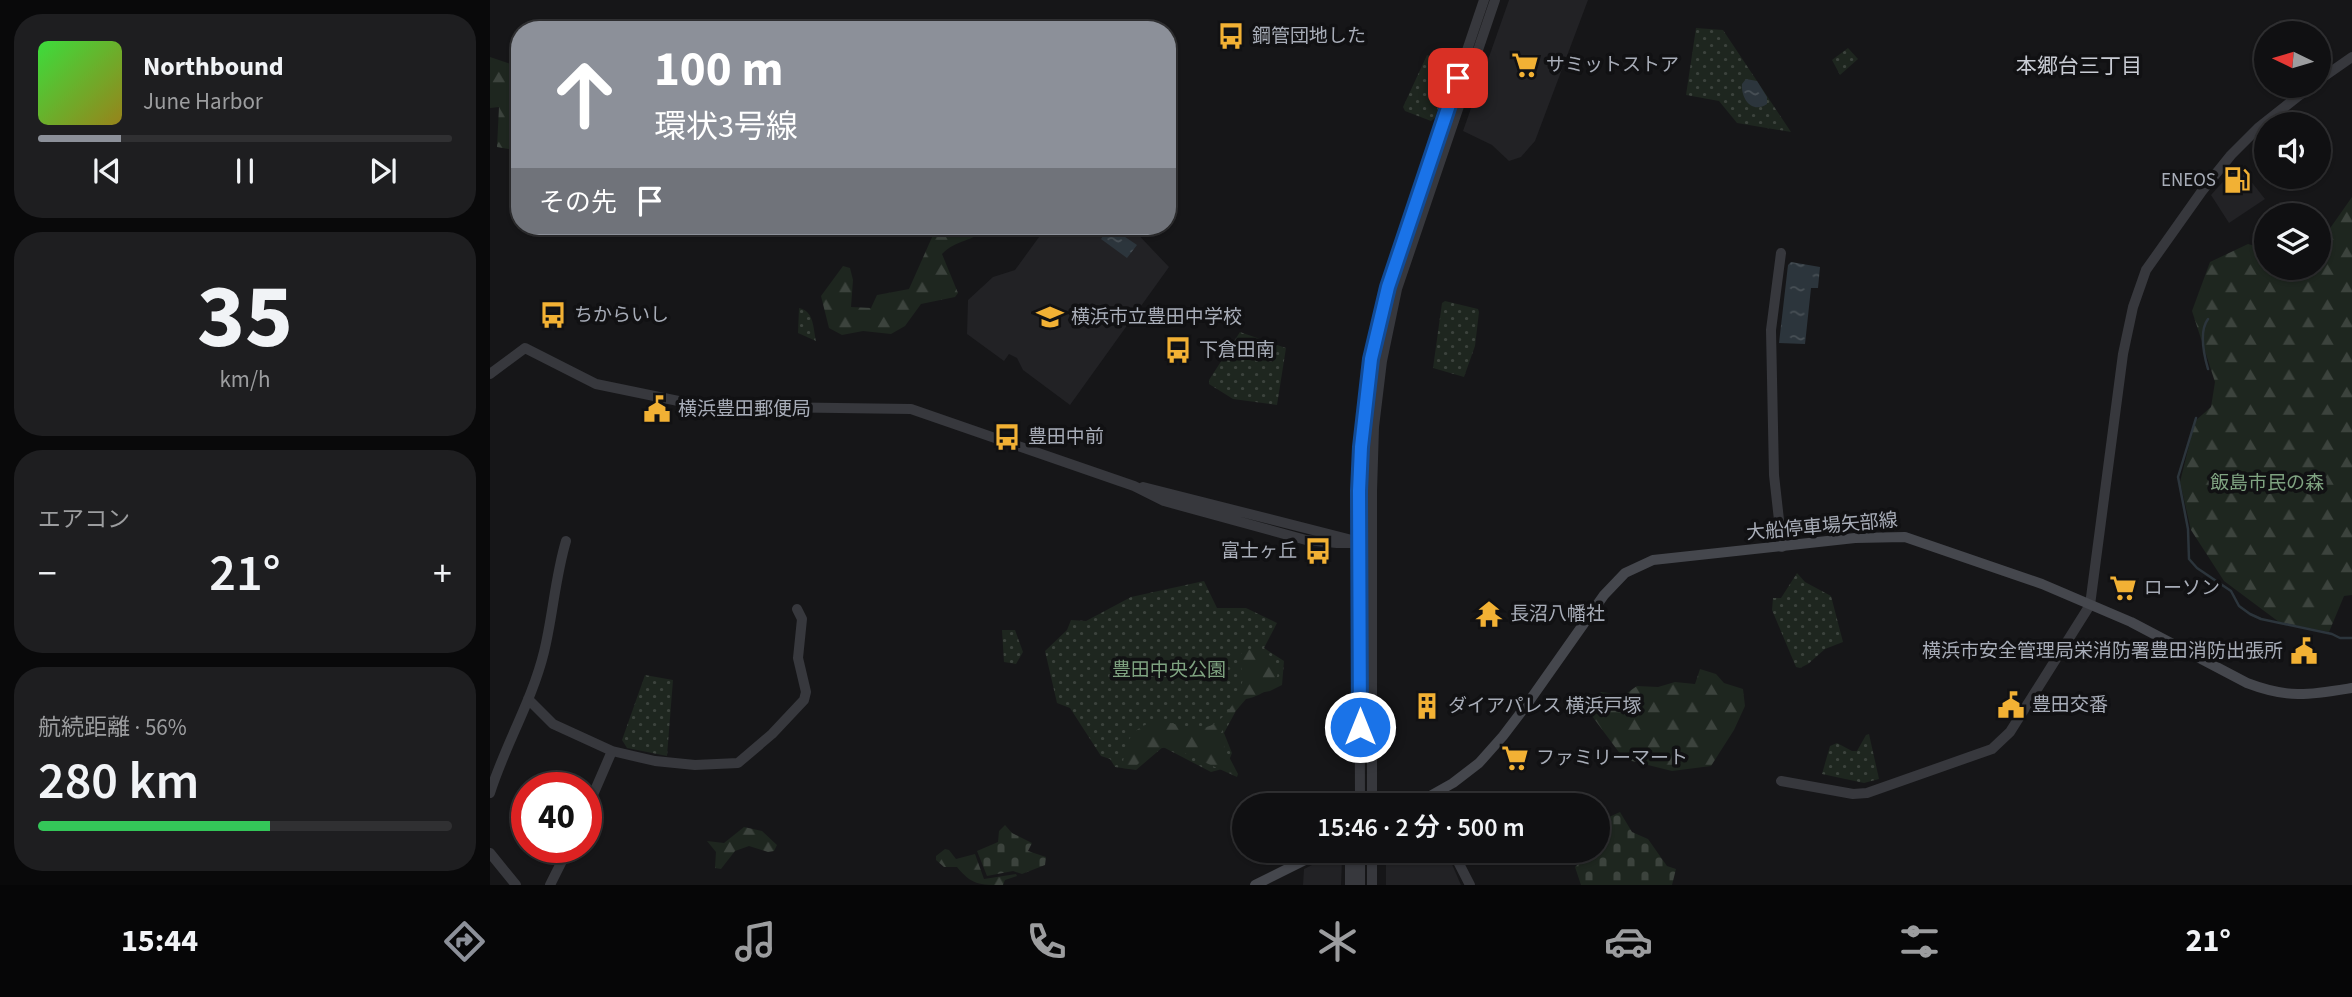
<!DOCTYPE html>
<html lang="ja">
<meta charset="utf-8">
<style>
:root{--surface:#101012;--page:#1e1e20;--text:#f1f3f6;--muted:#9c9d9f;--line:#303032;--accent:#8c9099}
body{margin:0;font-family:"Source Sans 3","Noto Sans JP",sans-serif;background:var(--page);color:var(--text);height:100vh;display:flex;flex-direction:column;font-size:26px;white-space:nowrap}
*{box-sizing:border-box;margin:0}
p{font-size:23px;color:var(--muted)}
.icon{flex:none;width:38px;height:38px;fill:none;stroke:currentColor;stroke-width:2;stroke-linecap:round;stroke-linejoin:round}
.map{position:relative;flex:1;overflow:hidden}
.panel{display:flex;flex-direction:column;gap:14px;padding:14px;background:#09090a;width:490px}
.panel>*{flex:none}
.banner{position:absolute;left:21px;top:21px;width:665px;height:214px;border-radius:28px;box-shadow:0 2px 5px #0004,0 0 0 2px var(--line);background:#8c9099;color:#fff;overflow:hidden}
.needle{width:46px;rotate:275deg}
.controls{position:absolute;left:1764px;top:21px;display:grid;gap:14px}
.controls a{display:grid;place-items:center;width:77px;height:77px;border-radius:50%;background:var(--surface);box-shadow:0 2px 5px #0004,0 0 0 2px var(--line);font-size:35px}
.speed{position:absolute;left:21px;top:772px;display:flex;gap:14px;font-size:35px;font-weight:700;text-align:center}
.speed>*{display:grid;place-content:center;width:91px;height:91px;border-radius:50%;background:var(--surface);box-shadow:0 2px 5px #0004,0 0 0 2px var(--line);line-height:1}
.speed .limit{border:10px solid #d22;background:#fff;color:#111}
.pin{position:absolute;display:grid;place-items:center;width:60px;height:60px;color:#fff;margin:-30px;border-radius:14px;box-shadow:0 4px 10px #0006}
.me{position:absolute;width:77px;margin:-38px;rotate:0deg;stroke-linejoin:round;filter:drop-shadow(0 0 5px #0008)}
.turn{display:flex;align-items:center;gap:24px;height:147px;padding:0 28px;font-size:32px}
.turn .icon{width:91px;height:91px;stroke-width:2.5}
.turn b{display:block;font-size:49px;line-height:60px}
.then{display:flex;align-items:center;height:66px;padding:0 28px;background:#0003;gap:14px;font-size:26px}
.big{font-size:52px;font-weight:600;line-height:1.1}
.panel .tile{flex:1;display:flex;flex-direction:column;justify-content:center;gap:10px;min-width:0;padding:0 24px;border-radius:28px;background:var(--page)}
.panel .dial{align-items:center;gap:0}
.dial b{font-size:91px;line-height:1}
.song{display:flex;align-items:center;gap:21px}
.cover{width:84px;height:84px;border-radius:10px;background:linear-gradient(135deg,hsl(120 70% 55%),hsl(50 70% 35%))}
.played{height:7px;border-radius:4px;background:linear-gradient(90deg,var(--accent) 20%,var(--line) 20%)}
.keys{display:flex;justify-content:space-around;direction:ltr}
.heat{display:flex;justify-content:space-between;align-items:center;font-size:38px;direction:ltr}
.charge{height:10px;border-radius:5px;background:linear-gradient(90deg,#34c759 56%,var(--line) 0)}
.trip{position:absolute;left:742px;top:793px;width:378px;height:70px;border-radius:35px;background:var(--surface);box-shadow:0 2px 5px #0004,0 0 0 2px var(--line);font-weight:600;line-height:70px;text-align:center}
.menu{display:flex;height:112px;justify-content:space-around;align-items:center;background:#060607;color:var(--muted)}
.menu .icon{width:49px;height:49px}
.menu .current{color:var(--accent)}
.menu b{font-size:32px;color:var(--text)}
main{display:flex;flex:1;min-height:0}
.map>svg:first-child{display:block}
.built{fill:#222225}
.green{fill:url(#green-dots)}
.forest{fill:url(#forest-firs)}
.cemetery{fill:url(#cemetery-stones)}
.water{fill:url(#water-ripples)}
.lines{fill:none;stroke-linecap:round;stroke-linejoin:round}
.stream{stroke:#2c353c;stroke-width:2.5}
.tertiary{stroke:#37383d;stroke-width:10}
.secondary{stroke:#45474d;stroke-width:10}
.route-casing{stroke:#114b97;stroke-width:18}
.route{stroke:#1a73e8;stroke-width:12}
.labels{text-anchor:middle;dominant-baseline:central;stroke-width:7;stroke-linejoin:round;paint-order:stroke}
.poi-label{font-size:19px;fill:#a8adb8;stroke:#111113;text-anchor:start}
.park-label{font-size:19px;fill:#7fa381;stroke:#111113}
.street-label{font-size:19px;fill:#a8adb8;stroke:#111113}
.neighbourhood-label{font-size:21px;fill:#c9ccd4;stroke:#111113}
</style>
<main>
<section class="panel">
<div class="tile">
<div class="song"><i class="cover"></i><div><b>Northbound</b><p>June Harbor</p></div></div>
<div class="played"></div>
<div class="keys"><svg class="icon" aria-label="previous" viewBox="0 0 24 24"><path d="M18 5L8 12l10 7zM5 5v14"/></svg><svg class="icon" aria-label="pause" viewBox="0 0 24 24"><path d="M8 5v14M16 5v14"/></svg><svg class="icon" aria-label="next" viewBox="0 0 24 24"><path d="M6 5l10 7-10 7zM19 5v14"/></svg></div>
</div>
<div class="tile dial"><b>35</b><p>km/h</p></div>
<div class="tile"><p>エアコン</p>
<div class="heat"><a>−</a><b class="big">21°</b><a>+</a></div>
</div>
<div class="tile"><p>航続距離 · 56%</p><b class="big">280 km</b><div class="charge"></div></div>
</section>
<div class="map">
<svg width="1862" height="885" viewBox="0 0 1862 885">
<defs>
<pattern id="green-dots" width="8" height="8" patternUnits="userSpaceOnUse" patternTransform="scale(1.75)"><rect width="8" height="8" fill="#1e261f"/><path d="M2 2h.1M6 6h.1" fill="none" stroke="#3c433d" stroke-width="1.8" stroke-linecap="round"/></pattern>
<pattern id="forest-firs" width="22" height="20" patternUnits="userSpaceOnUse" patternTransform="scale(1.75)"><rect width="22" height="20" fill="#1e261f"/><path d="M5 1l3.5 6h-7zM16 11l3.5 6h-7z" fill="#3c433d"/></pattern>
<pattern id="cemetery-stones" width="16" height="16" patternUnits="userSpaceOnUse" patternTransform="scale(1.75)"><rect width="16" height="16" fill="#1e261f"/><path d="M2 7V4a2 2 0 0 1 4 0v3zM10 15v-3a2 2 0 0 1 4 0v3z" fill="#3c433d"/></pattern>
<pattern id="water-ripples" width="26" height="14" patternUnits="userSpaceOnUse" patternTransform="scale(1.75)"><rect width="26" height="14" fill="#2c353c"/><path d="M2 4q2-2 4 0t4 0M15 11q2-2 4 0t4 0" fill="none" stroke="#485056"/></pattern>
</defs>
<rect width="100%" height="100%" fill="#161618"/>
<!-- built -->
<path class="built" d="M 1019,0 L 1098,0 L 1045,141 L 1031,157 L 1019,161 L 1002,145 L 973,131 Z
M 1748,165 L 1775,199 L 1739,223 L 1721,195 Z
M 557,226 L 640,226 L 679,267 L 580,405 L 533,370 L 527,358 L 519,354 L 514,361 L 477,334 L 478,300 L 503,277 L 525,270 Z
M 842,855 L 852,860 L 851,885 L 813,885 L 814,869 Z
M 896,861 L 961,862 L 971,885 L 896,885 Z"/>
<!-- green -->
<path class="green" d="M 1206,28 L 1233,30 L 1301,132 L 1247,123 L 1229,101 L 1196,95 Z
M 1358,48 L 1368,59 L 1350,75 L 1342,60 Z
M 937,55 L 963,64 L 945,118 L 941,121 L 915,111 L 913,107 Z
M 955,301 L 988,309 L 989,312 L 985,346 L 974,377 L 943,368 L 952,303 Z
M 309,308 C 324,311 323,327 326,341 L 308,333 Z
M 750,332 L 796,348 L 787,405 L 743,399 L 719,384 L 719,380 Z
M 1307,573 L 1315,582 L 1341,596 L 1353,642 L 1335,649 L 1318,664 L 1310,668 L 1306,667 L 1282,610 L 1283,598 L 1291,598 Z
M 714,581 L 727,608 L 756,608 L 787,623 L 774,648 L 794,661 L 792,685 L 780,691 L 754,696 L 734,733 L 742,753 L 736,768 L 721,772 L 673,747 L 646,770 L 625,767 L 620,759 L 611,756 L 580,708 L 567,703 L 555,651 L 577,630 L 581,620 L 596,621 L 641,597 Z
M 512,630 L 525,630 L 533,652 L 526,664 L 514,662 Z
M 155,675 L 183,680 L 177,756 L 137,748 L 132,740 Z
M 1379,734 L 1389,779 L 1374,783 L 1332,774 L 1340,746 L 1347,743 L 1362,751 L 1367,751 L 1376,735 Z"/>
<!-- forest -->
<path class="forest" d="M 0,57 L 30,67 L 30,151 L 7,147 L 9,107 L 0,108 Z
M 1862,197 L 1862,595 L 1854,596 L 1839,632 L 1789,622 L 1734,581 L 1701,530 L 1690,482 L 1705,421 L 1721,407 L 1725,382 L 1702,311 L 1720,262 L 1758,244 L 1776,249 L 1776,268 L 1829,268 L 1829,244 Z
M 447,226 L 498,226 C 483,243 466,239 452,254 L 468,293 L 465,297 L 431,304 L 415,326 L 401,334 L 373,331 L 352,335 L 339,328 L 331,296 L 353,266 L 360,268 L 363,280 L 361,307 L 381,308 L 387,295 L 419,289 Z
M 766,648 C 772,649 776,652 780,656 C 801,676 775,696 756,699 L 738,720 L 731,733 L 735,749 L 748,774 L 747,777 L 681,747 L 663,749 L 643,769 L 632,768 C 636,747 636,733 657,724 C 662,721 667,720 672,721 C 685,724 697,728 710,728 C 730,728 748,701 752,683 C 754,676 750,664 749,656 L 754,651 Z
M 1210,669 L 1226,674 L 1234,683 L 1253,689 L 1255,706 L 1244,730 L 1221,766 L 1182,771 L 1134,759 L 1099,712 L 1111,692 L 1134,695 L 1147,686 L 1168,687 L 1185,682 L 1205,684 Z
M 254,827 L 272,831 L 287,845 L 284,851 L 278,852 L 259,846 L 245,851 L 231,869 L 225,868 L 226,852 L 217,841 L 234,843 Z
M 455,849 L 459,850 L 466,859 L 485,854 L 494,879 L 526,874 L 527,876 L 515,880 L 513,885 C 489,885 482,885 467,867 L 454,867 L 446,860 L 446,856 Z"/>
<!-- cemetery -->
<path class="cemetery" d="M 1130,812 L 1142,832 L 1158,839 L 1177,866 L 1186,869 L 1182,885 L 1091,885 L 1085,867 L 1096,857 L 1093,851 L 1108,850 L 1108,829 L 1110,828 L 1108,822 Z
M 515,825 L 522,833 L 542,843 L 538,851 L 556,857 L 555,865 L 532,874 L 523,871 L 497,876 L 487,851 L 508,842 L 509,831 Z"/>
<!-- water -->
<path class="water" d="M 1256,79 L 1267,81 L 1277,97 L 1277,104 C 1262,114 1251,99 1252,84 Z
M 619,226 L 647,245 L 637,258 L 611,239 Z
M 1301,262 L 1330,267 L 1328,288 L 1321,288 L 1315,344 L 1289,343 L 1298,265 Z"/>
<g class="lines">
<!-- stream -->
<path class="stream" d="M 1718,369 C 1714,355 1709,331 1718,319
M 1706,418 L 1688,477 L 1698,529 L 1699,559 L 1707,568 L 1741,591 L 1749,606 L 1760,614 L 1771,619 L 1842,634 L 1850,638 L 1862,638"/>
<!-- tertiary -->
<path class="tertiary" d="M 1829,80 L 1862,57
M 1291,253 L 1281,330 L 1284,475 L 1292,547
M 0,374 L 35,348 L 106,384 L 203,404 L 275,407 L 421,409 L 644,486 L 674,501 L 816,540 L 847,543 L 882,543
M 653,487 L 862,540
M 38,699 L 63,724 L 122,751 L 165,761 L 205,765 L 248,763 L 282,734 L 314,700 L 316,692 L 308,658 L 312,619 L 307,609
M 1291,781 L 1363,794 L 1377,793 L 1502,749 L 1520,732 L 1600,605 L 1633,354 L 1643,307 L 1656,270 L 1712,191 L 1741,155 L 1768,128 L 1821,86
M 0,793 C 15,745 42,701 54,652 C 63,615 65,578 76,541
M 870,805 L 869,491 L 871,447 L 881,359 L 890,320 L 913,240 L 994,0
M 882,805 L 882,491 L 884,427 L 892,361 L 907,289 L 1005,0
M 96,811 L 122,751
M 860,850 L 860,885
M 870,850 L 870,885
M 962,850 L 980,885
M 0,853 L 26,885
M 60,885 L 79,847
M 882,885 L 882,850"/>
<!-- secondary -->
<path class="secondary" d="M 924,805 L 963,783 L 989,763 L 1013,736 L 1035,707 L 1114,595 L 1135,573 L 1163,560 L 1365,538 L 1415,537 L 1552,584 L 1641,622 L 1757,683 C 1799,699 1819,695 1862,688
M 765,885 L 835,850"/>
</g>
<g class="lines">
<defs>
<path id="route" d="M 870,727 L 869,491 L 871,447 L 881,359 L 898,287 L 968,78"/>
</defs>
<!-- route casing -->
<use href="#route" class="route-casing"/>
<!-- route -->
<use href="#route" class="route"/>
</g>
<!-- icons -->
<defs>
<symbol id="bus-bare" viewBox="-9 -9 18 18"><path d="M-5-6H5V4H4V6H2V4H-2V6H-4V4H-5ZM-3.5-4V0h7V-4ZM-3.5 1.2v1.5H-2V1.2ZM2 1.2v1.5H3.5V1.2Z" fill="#f2b134" stroke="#111113" stroke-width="2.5" paint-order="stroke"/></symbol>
<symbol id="supermarket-bare" viewBox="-9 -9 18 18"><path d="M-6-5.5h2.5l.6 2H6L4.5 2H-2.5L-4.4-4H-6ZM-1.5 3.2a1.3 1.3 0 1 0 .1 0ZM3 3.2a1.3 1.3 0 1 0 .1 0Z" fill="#f2b134" stroke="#111113" stroke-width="2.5" paint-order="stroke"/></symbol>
<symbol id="fuel-bare" viewBox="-9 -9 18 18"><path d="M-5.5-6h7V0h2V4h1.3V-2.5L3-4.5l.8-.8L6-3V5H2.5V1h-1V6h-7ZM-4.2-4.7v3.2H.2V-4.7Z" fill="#f2b134" stroke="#111113" stroke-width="2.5" paint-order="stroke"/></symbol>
<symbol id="school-bare" viewBox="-9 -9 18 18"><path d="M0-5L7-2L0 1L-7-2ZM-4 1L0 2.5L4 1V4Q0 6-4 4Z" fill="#f2b134" stroke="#111113" stroke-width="2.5" paint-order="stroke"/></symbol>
<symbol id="civic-bare" viewBox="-9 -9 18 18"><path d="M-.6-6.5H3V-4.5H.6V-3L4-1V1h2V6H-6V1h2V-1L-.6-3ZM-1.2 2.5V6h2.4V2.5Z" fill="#f2b134" stroke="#111113" stroke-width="2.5" paint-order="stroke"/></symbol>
<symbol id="temple-bare" viewBox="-9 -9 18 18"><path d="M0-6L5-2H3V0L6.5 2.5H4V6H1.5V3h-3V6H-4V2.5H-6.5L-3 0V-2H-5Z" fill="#f2b134" stroke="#111113" stroke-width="2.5" paint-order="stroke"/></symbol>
<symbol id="building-bare" viewBox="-9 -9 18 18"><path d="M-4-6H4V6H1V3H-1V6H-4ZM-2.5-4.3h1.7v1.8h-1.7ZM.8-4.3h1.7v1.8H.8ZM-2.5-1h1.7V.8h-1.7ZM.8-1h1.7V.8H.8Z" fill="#f2b134" stroke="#111113" stroke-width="2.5" paint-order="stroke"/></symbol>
</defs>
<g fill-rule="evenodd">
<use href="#bus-bare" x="722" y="17" width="38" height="38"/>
<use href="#supermarket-bare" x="1016" y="46" width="38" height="38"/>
<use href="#fuel-bare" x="1728" y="161" width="38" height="38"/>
<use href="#bus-bare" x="44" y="296" width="38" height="38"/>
<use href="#school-bare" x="541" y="298" width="38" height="38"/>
<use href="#bus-bare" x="669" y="331" width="38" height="38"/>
<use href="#civic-bare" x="148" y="390" width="38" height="38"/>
<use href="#bus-bare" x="498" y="418" width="38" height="38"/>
<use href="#bus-bare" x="809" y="532" width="38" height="38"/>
<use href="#supermarket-bare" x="1614" y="569" width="38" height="38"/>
<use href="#temple-bare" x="980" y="595" width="38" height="38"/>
<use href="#civic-bare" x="1795" y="632" width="38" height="38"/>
<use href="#civic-bare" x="1502" y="686" width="38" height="38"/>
<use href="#building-bare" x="918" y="687" width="38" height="38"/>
<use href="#supermarket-bare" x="1006" y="739" width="38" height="38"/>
</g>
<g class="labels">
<!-- poi labels -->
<g class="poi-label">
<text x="762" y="36">鋼管団地した</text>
<text x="1056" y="65">サミットストア</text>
<text x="1726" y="180" text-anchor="end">ENEOS</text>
<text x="84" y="315">ちからいし</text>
<text x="581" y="317">横浜市立豊田中学校</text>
<text x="709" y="350">下倉田南</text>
<text x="188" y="409">横浜豊田郵便局</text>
<text x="538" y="437">豊田中前</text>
<text x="807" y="551" text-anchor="end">富士ヶ丘</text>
<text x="1654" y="588">ローソン</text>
<text x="1020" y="614">長沼八幡社</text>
<text x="1793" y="651" text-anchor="end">横浜市安全管理局栄消防署豊田消防出張所</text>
<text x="1542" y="705">豊田交番</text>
<text x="958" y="706">ダイアパレス 横浜戸塚</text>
<text x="1046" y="758">ファミリーマート</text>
</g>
<!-- park labels -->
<g class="park-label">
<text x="1777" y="483">飯島市民の森</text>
<text x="679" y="670">豊田中央公園</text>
</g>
<!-- street labels -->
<g class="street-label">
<text transform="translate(1332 527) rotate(-5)">大船停車場矢部線</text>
</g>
<!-- neighbourhood labels -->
<g class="neighbourhood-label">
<text x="1589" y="66">本郷台三丁目</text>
</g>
</g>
</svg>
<div class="controls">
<a><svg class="needle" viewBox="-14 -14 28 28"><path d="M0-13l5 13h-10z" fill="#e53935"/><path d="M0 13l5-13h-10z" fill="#9c9d9f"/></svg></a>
<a><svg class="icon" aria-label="sound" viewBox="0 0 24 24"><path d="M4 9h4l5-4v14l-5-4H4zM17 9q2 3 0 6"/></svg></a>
<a><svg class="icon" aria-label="layers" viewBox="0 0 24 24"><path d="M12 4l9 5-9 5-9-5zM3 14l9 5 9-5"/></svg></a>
</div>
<div class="speed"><div class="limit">40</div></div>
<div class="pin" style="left:968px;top:78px;background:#d93025"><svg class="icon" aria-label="arrive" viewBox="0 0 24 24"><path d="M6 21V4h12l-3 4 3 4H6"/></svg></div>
<svg class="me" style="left:870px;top:727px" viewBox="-20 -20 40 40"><circle r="17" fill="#1a73e8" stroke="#fff" stroke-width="3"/><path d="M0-11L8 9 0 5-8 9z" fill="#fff"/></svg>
<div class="trip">15:46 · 2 分 · 500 m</div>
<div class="banner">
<div class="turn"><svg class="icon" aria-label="ahead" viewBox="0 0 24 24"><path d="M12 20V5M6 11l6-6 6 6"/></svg><div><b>100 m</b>環状3号線</div></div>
<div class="then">その先<svg class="icon" aria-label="arrive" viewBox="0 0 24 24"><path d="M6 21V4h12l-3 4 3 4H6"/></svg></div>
</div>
</div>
</main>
<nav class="menu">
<b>15:44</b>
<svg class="icon current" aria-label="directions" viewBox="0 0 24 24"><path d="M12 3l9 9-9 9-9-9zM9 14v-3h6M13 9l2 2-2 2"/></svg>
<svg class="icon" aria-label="music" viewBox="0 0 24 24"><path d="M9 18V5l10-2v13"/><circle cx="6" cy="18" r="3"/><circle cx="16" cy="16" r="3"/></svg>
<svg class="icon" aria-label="phone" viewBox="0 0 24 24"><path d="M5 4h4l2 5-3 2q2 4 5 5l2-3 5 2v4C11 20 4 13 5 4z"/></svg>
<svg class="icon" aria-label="climate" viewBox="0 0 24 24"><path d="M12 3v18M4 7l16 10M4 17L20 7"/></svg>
<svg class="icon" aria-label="car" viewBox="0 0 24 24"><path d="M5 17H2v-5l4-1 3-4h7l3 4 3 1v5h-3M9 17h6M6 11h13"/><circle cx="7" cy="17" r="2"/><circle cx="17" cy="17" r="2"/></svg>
<svg class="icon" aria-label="filters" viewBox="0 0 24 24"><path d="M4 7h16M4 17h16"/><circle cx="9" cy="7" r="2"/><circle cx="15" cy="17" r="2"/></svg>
<b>21°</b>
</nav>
